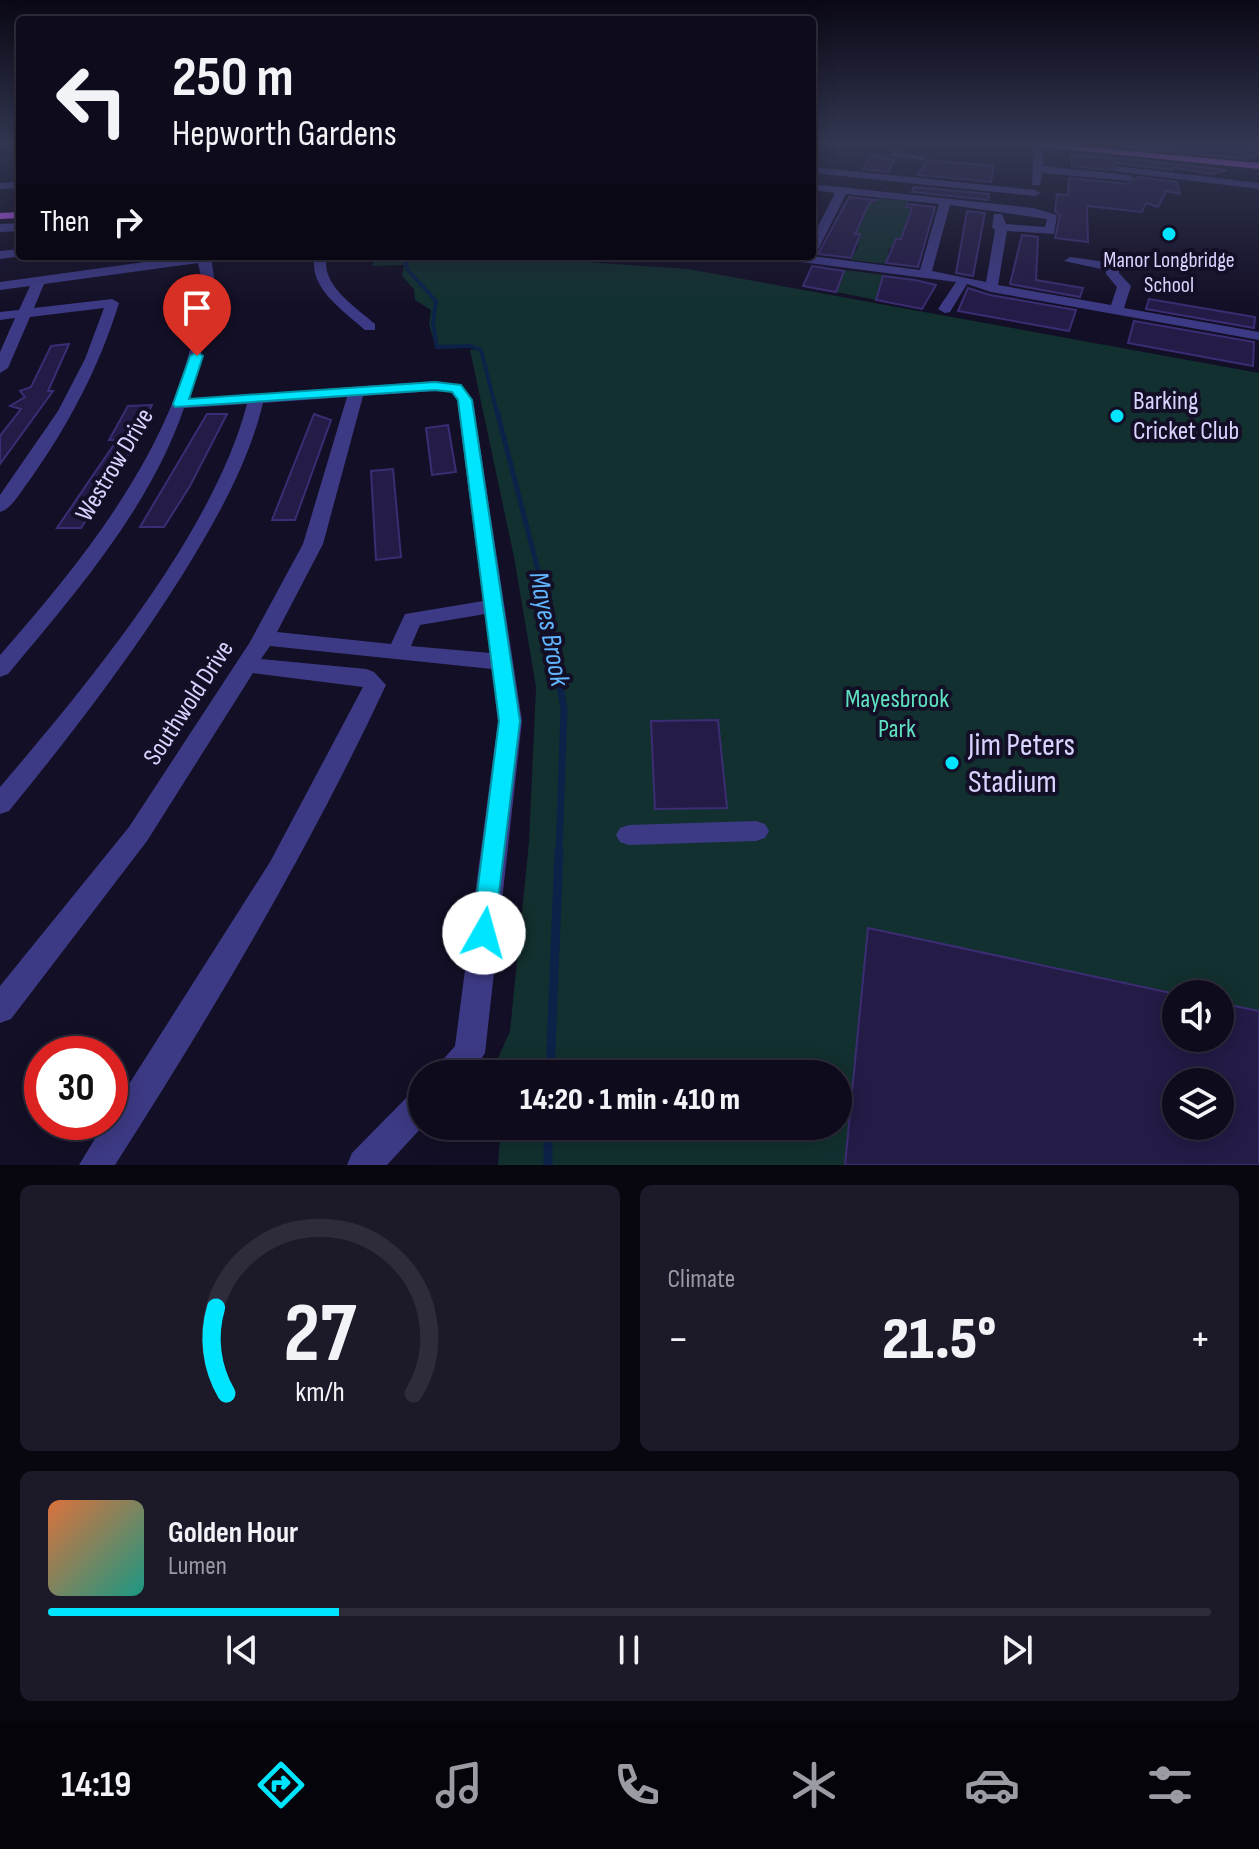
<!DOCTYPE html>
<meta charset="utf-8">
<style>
:root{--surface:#0e0b1c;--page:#1c1929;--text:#f1f3f6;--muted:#9b9ba3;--line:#2e2b3b;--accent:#00e5ff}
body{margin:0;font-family:"Sofia Sans Condensed",sans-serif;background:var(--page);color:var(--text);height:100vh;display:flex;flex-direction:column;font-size:30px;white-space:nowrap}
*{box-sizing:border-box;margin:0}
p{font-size:26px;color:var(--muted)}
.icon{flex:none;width:44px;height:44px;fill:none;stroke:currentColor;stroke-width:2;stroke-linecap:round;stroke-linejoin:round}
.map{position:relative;height:1165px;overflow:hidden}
.details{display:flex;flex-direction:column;gap:20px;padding:20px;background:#08060f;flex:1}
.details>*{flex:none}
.top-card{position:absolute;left:16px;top:16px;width:800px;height:244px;border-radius:8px;box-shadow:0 4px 20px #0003,0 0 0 2px var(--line);background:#0e0b1c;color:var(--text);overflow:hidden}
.buttons{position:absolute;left:1162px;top:980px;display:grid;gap:16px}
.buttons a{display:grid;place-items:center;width:72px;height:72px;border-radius:50%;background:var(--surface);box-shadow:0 4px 20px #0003,0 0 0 2px var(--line);font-size:40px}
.speed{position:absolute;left:24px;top:1036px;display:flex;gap:16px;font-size:40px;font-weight:700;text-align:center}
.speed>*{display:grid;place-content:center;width:104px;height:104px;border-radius:50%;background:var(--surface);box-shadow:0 4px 20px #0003,0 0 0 2px var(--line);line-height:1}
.speed .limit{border:12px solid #d22;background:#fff;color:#111}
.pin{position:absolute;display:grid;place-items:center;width:68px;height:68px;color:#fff;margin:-82px -34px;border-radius:50% 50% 50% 0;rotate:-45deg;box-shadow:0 0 8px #0007}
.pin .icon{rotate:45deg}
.me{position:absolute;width:88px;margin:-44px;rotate:7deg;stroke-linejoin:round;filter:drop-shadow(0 0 6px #0008)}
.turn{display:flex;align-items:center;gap:28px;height:168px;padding:0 24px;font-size:36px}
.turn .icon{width:104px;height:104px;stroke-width:2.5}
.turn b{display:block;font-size:56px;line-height:68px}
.then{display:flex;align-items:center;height:76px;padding:0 24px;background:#0003;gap:16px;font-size:30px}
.big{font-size:60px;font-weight:800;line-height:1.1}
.details .widget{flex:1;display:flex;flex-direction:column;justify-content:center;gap:12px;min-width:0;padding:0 28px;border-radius:12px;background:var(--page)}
.details .dial{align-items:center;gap:0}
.dial svg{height:208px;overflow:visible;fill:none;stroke:var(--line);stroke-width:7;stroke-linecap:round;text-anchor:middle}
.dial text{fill:var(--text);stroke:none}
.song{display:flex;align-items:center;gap:24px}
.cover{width:96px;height:96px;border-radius:12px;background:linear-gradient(135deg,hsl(20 70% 55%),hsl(170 70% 35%))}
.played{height:8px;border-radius:4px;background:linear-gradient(90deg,var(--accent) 25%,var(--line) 25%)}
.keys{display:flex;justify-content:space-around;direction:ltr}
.heat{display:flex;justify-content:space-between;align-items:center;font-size:44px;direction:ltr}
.details .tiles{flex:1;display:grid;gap:20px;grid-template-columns:1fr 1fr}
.widget:last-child{grid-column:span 2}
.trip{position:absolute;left:408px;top:1060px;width:444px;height:80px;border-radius:40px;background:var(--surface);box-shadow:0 4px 20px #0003,0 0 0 2px var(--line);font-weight:800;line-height:80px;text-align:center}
.tab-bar{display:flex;height:128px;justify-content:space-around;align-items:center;background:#06040b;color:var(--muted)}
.tab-bar .icon{width:56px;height:56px}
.tab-bar .current{color:var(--accent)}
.tab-bar b{font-size:36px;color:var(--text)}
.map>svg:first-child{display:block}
.green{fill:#12302f;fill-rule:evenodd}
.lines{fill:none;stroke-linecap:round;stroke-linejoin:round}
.stream-far4{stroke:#0c2248;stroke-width:3}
.stream-far3{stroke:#0c2248;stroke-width:4}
.stream-far2{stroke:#0c2248;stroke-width:5}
.stream-far1{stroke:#0c2248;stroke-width:7}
.stream{stroke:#0c2248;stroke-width:9}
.building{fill:#241b47;stroke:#3b2d73;stroke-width:2;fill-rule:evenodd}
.minor{fill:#3d3a85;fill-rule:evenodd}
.major{fill:#c25bff;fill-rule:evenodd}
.route{fill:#00e5ff;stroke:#0095a6;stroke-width:2}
.poi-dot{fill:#00e5ff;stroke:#130f26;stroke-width:3}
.labels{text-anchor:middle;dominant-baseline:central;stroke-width:8;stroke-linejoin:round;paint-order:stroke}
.far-poi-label{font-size:22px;fill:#d9d4ff;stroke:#130f26}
.poi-label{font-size:26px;fill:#d9d4ff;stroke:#130f26;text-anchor:start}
.street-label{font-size:26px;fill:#d9d4ff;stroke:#130f26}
.park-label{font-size:26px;fill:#5fe0c0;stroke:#130f26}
.water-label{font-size:28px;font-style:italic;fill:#62b6ff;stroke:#130f26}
.near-poi-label{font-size:32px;fill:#d9d4ff;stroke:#130f26;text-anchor:start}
</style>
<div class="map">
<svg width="1259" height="1165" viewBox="0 0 1259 1165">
<rect width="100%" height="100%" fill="#130f26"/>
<!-- green -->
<path class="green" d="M 877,198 L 909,201 L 907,207 L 912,208 L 901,239 L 896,239 L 893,248 L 889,248 L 887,264 L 851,260 L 859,245 L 856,243 L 860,234 L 855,234 L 869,203 L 874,203 Z
M 375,256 L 498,256 L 688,269 L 1259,373 L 1259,1165 L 498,1165 L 500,1139 L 479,1126 L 838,1126 L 838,1074 L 491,1074 L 510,1031 L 529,842 L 536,687 L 514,557 L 470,350 L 479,349 L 471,346 L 436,348 L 429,324 L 431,310 L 415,300 L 414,289 L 402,276 L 404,265 L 372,266 ZM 1176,994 L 1220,994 L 1220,1038 L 1176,1038 ZM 1176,1082 L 1220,1082 L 1220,1126 L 1176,1126 Z
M 844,270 L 884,275 L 876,300 L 836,292 Z"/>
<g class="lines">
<!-- stream-far4 -->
<path class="stream-far4" d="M 388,256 L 405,261"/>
<!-- stream-far3 -->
<path class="stream-far3" d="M 405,259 L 407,269 L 436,301 L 433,323 L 437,347 L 471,346 L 481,350 L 497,413"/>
<!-- stream-far2 -->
<path class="stream-far2" d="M 497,411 L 547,605"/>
<!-- stream-far1 -->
<path class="stream-far1" d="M 547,603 L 564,710 L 559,852"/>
<!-- stream -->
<path class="stream" d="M 550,1074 L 559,850
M 548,1126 L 548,1165"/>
</g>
<!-- building -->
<path class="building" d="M 1141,142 L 1238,142 L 1259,150 L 1259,154 L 1247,159 L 1142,149 Z
M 870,155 L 894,160 L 888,172 L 863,169 Z
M 1072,155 L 1140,160 L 1227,170 L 1212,174 L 1172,167 L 1173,170 L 1117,163 L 1109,170 L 1072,166 Z
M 927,160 L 994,166 L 991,182 L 918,175 Z
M 1137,177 L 1177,182 L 1180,194 L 1166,191 L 1158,207 L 1146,203 L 1142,212 L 1087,206 L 1088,242 L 1055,238 L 1060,215 L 1055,211 L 1057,194 L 1068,195 L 1069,178 L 1129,184 Z
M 914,187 L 989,194 L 988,200 L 912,192 Z
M 849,197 L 876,200 L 869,203 L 855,234 L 860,234 L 851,258 L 818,254 Z
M 908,204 L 935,207 L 918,267 L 886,263 L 896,239 L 901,239 L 912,208 L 906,207 Z
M 967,211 L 985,213 L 973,276 L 956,273 Z
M 1022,235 L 1038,237 L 1036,280 L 1083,288 L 1080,297 L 1010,284 Z
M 812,266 L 844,271 L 836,292 L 803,286 Z
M 883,276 L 915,280 L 936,285 L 922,309 L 876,300 Z
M 968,288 L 990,295 L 1076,310 L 1069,331 L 958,311 Z
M 1149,299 L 1255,317 L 1254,328 L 1146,309 Z
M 1134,321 L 1254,342 L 1253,366 L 1128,343 Z
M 69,344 L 48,391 L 53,391 L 0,464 L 0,436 L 21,409 L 10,406 L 25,397 L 20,391 L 31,387 L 51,346 Z
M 152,405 L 132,443 L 136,443 L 81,528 L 57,528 L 117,440 L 109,440 L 128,406 Z
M 207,414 L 227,414 L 190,486 L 164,527 L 140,527 Z
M 314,414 L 331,420 L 295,520 L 272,520 Z
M 448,425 L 456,472 L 432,475 L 426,428 Z
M 393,469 L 401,557 L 376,560 L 371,471 Z
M 718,720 L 727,808 L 655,809 L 651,721 Z
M 868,928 L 1176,994 L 1176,1038 L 1220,1038 L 1220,1003 L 1259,1011 L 1259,1165 L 845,1165 ZM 1176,1082 L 1220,1082 L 1220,1126 L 1176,1126 Z"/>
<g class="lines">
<!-- minor -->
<path class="minor" d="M 1127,142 L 1137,142 L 1139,148 L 1130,150 Z
M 1247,142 L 1259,142 L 1259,147 L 1249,144 Z
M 1039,143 L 1044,146 L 1043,166 L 1129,175 L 1134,178 L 1129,181 L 1042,173 L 1040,185 L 1032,185 L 1034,146 Z
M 893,151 L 926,157 L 921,160 L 889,156 Z
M 1117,166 L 1259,183 L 1259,189 L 1113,171 L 1112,169 Z
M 812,167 L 1035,190 L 1041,193 L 1035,196 L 812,173 Z
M 20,182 L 20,188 L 0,189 L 0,183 Z
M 812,184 L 1033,208 L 1057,215 L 1054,234 L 1007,231 L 998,285 L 1111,305 L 1117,287 L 1106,274 L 1106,270 L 1064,261 L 1070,257 L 1113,263 L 1118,264 L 1119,273 L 1131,286 L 1124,308 L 1259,332 L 1259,340 L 991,292 L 967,284 L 950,312 L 945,313 L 938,309 L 956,282 L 778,259 L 776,256 L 812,256 L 920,270 L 939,204 L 846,194 L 818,250 L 812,254 L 812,238 L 835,193 L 812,190 ZM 950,205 L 1047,219 L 1045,227 L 1006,224 L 1002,214 L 994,214 L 992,227 L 995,230 L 986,282 L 932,271 Z
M 20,223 L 20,231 L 0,232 L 0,224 Z
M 20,249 L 20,256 L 23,256 L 0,259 L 0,251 Z
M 188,256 L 207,256 L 212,263 L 214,277 L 199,367 L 188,399 L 435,381 L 461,385 L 473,400 L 522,721 L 485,1053 L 472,1074 L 435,1074 L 440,1063 L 455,1046 L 498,721 L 492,669 L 270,646 L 261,659 L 366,669 L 374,672 L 386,685 C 308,852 214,1010 115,1165 L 79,1165 L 105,1122 L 110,1122 L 110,1114 L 270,862 L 363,687 L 253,673 L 147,841 L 11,1019 L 0,1023 L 0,986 L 129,827 L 250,642 L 303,544 L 347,397 L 263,403 C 248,465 216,520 183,574 C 131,657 71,735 9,811 L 0,814 L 0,787 C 87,685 213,534 247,404 L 184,408 C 150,508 74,595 8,674 L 0,677 L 0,655 C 92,550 195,423 201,277 L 198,263 L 44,284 L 34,308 L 112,299 L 119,303 C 99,368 68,426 29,481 C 21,491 12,509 0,512 L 0,495 L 58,411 L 85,359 L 104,308 L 30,317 L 8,368 L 0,373 L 0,352 L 15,318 L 0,320 L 0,312 L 19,310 L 30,286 L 0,290 L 0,282 ZM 435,391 L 451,392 L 457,400 L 483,601 L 405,614 L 391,644 L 277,632 L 323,544 L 363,396 ZM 485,614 L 490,653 L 411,646 L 420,625 Z
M 315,256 L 327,256 C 320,285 356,307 375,324 L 375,330 L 365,330 C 345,312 307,287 315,256 Z
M 669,256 L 682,256 L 676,260 Z
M 756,821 L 765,824 L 769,831 L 765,838 L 756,841 L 629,845 L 620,842 L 616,835 L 620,828 L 629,825 Z
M 422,1088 L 423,1126 L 387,1165 L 347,1165 L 352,1153 L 411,1093 Z"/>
<!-- major -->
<path class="major" d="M 994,142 L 1033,142 L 1259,163 L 1259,169 Z
M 20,212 L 20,218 L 0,219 L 0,213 Z"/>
</g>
<!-- sky -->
<linearGradient id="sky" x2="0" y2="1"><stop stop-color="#0a0815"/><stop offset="0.47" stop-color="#333752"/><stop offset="1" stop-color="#333752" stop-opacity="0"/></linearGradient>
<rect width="1259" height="305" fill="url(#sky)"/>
<!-- route -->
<path class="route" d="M 197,352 L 203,356 L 189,399 L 435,382 L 461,385 L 472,400 L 520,721 L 493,941 L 484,944 L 475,941 L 472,933 L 499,721 L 458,400 L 452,392 L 435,390 L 175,407 L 173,404 L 190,356 Z"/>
<!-- markers -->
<g class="poi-dot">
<circle cx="1169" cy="234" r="8"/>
<circle cx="1117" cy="416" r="8"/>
<circle cx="952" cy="763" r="8"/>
</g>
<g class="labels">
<!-- far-poi labels -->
<g class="far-poi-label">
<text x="1169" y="260">Manor Longbridge<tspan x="1169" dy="25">School</tspan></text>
</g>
<!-- poi labels -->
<g class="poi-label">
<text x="1133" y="401">Barking<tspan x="1133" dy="30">Cricket Club</tspan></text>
</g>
<!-- street labels -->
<g class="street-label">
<text transform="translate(115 465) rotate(-59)">Westrow Drive</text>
<text transform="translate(189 703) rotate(-57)">Southwold Drive</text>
</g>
<!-- park labels -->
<g class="park-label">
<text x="897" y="699">Mayesbrook<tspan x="897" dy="30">Park</tspan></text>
</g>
<!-- water labels -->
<g class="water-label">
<text transform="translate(549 629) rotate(79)">Mayes Brook</text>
</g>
<!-- near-poi labels -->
<g class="near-poi-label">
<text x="968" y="745">Jim Peters<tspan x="968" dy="37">Stadium</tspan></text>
</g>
</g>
</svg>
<div class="buttons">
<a><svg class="icon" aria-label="sound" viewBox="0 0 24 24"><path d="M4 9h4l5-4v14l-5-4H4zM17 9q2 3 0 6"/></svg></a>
<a><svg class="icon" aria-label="layers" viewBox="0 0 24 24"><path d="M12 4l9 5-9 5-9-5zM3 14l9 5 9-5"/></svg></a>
</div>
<div class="speed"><div class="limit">30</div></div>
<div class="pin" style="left:197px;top:356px;background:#d93025"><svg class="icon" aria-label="arrive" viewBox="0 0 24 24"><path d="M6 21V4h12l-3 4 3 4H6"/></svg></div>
<svg class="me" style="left:484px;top:933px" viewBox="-20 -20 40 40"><circle r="19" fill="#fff"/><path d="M0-13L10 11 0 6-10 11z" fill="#00e5ff"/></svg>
<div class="trip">14:20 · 1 min · 410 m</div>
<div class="top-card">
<div class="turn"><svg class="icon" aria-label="left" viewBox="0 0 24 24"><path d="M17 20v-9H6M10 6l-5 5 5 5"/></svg><div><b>250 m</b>Hepworth Gardens</div></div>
<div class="then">Then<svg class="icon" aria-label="right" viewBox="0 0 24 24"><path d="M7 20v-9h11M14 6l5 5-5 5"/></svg></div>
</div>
</div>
<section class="details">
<div class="tiles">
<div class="widget dial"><svg viewBox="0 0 100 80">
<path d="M14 69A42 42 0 1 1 86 69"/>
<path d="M14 69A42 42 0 0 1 10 36" stroke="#00e5ff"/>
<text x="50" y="56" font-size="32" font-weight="700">27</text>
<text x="50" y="72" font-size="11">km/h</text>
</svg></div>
<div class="widget"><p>Climate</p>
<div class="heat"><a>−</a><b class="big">21.5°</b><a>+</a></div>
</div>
<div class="widget">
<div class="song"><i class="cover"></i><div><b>Golden Hour</b><p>Lumen</p></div></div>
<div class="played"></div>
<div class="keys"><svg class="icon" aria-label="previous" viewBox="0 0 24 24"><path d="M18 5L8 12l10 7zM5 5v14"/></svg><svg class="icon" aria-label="pause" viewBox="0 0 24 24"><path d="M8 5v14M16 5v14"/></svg><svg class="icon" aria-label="next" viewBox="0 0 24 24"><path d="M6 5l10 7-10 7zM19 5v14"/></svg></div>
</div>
</div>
</section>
<nav class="tab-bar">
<b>14:19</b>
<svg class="icon current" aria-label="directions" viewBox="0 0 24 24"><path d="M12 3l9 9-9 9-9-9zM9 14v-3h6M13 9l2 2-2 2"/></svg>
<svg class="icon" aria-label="music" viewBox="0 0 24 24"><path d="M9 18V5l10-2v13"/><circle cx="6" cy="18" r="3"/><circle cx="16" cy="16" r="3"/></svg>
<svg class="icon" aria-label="phone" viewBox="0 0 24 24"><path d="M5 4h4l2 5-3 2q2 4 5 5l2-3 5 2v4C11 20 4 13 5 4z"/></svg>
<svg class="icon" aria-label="climate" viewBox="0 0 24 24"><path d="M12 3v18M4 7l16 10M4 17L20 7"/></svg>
<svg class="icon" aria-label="car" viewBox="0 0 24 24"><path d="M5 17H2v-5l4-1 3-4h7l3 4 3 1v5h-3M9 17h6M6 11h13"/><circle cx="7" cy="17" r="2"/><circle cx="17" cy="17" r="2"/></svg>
<svg class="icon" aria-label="filters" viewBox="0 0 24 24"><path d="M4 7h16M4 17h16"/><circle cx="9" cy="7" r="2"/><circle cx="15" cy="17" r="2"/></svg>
</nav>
